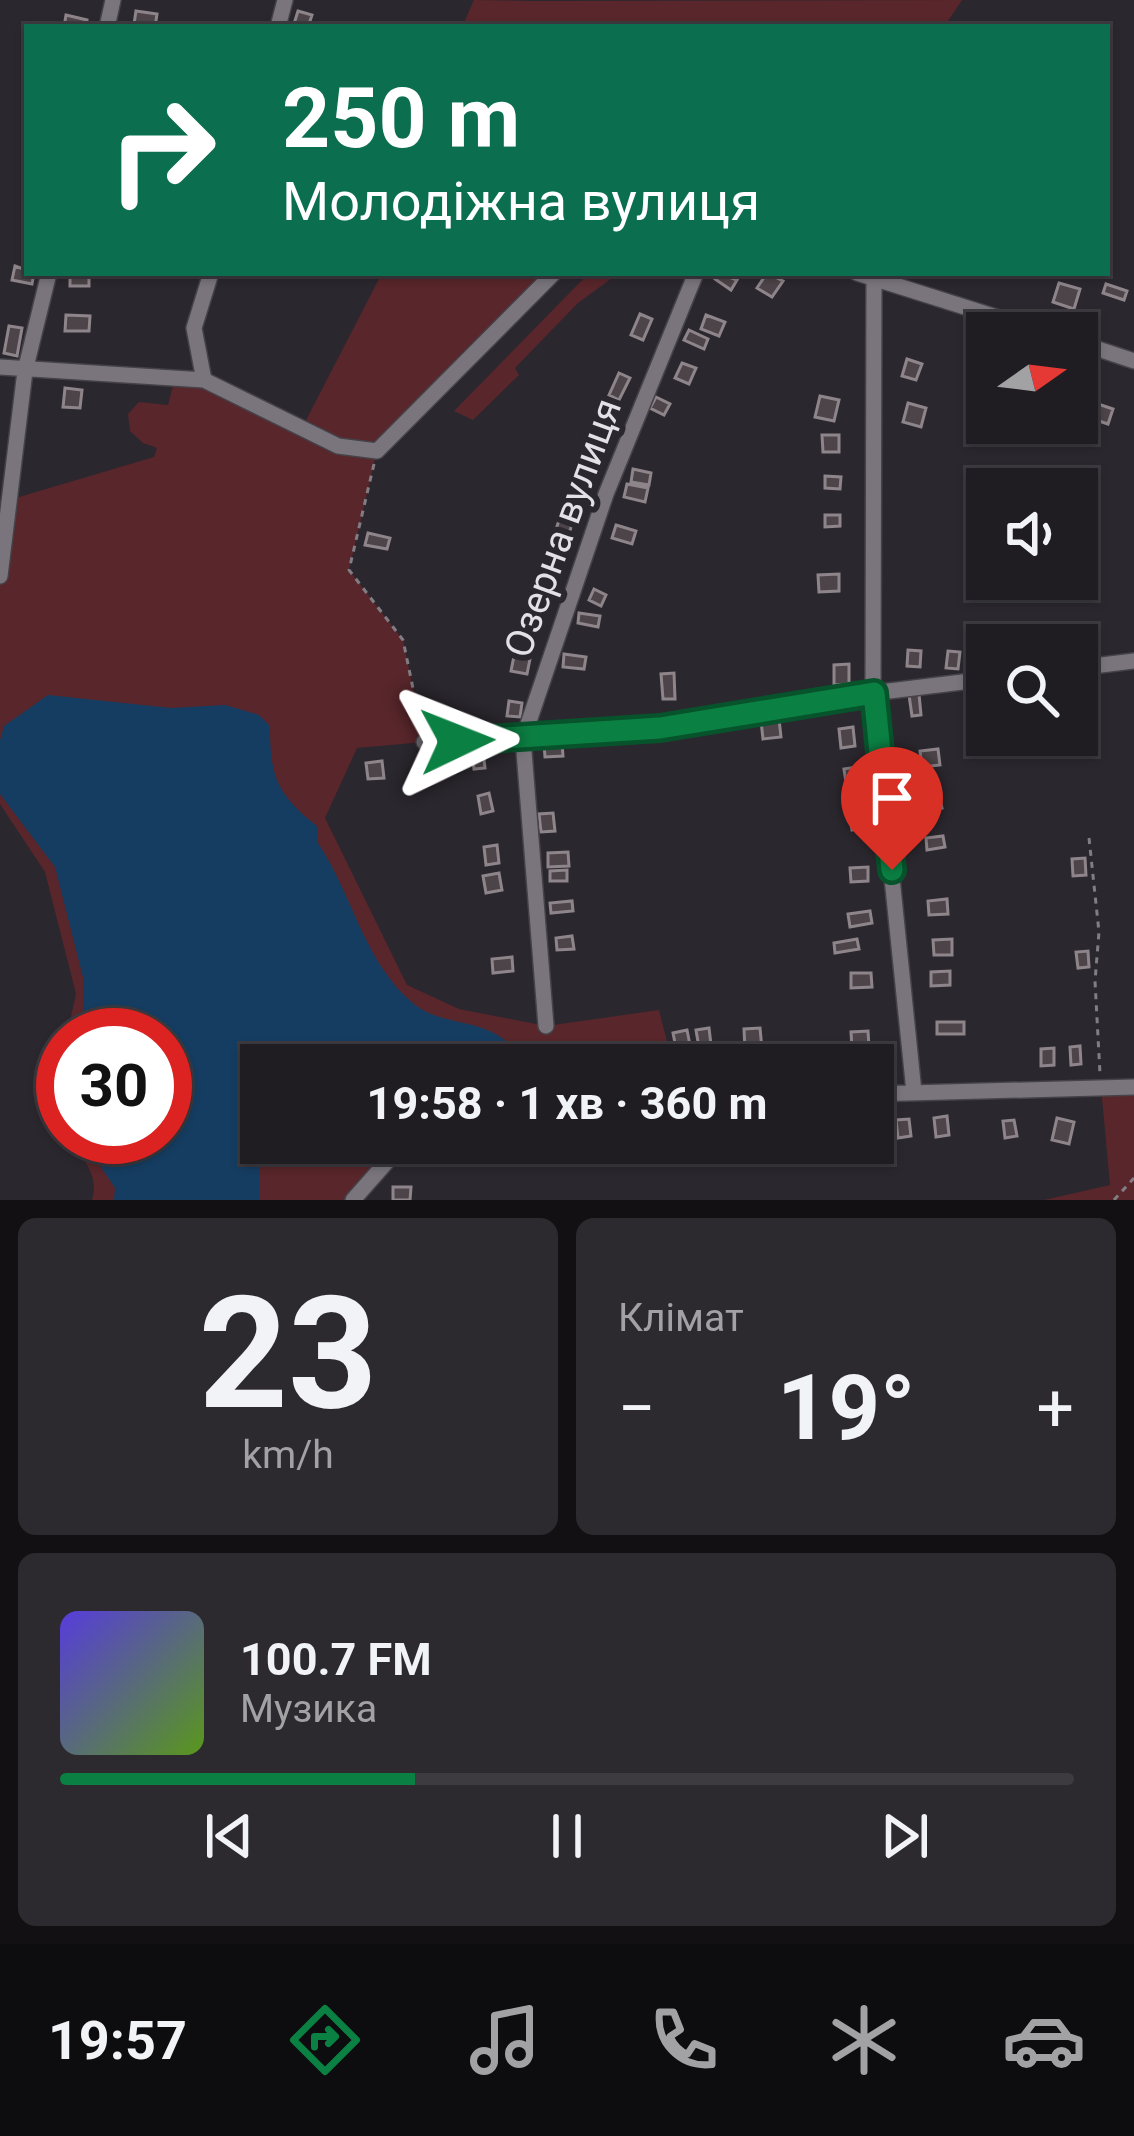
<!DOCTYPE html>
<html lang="uk">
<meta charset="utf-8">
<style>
:root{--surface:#201d22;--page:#2d2a2f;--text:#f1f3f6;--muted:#a2a2a5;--line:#3d3b40;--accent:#0b8043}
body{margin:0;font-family:Roboto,sans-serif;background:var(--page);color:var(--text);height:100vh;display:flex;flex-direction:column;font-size:45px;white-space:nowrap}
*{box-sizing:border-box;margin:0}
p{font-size:39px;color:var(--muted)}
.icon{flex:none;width:66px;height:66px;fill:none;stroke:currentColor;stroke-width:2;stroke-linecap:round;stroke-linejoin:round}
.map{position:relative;height:1200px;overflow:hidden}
.details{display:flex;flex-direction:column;gap:18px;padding:18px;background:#121013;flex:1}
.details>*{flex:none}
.guide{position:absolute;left:24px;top:24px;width:1086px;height:252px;border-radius:0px;box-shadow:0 3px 9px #0004,0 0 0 3px var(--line);background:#0b6e4f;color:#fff;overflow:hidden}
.needle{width:78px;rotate:76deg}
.fabs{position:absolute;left:966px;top:312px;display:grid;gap:24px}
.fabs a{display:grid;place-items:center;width:132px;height:132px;border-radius:0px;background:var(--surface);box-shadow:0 3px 9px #0004,0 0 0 3px var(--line);font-size:60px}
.speed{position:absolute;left:36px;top:1008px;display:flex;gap:24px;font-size:60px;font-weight:700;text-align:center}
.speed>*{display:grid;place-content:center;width:156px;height:156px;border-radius:50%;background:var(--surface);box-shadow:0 3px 9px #0004,0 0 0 3px var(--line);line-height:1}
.speed .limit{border:18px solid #d22;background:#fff;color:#111}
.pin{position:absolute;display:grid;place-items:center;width:102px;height:102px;color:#fff;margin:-123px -51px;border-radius:50% 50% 50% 0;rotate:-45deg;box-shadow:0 0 12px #0007}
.pin .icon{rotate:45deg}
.me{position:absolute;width:132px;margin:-66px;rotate:88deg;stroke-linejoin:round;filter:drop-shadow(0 0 9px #0008)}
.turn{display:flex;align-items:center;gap:42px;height:252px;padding:0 60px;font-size:54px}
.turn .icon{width:156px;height:156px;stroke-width:2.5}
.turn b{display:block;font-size:84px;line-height:102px}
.big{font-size:90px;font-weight:700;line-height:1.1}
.details .widget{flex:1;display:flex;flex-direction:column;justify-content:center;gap:18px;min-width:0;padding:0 42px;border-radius:18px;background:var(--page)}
.details .dial{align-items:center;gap:0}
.dial b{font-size:156px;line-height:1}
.song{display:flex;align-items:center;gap:36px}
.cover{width:144px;height:144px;border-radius:18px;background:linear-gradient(135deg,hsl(250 70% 55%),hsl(90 70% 35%))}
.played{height:12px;border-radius:6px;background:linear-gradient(90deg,var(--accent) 35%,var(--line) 35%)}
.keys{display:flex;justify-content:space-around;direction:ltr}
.heat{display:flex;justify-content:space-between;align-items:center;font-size:66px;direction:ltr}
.details .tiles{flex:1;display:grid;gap:18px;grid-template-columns:1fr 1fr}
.widget:last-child{grid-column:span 2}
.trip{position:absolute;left:240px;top:1044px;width:654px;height:120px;border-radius:0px;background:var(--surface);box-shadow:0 3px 9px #0004,0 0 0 3px var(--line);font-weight:700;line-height:120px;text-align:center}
.tab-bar{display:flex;height:192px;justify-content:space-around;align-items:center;background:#0d0c0e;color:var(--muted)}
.tab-bar .icon{width:84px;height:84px}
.tab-bar .on{color:var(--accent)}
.tab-bar b{font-size:54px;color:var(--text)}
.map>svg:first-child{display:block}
.green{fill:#58262b}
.water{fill:#153d61}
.building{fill:#4c4448;stroke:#8e858a;stroke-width:3}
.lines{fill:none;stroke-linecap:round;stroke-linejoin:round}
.minor-casing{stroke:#454248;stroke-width:18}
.path{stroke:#817d84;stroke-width:3;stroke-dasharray:6 6;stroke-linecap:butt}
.minor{stroke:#7a757d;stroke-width:15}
.route-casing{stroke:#07532c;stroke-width:30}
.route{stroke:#0b8043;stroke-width:21}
.labels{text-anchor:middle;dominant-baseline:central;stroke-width:12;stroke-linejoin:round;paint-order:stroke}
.street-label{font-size:39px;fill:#e4e1e6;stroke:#2b272e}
</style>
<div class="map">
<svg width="1134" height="1200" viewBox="0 0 1134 1200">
<rect width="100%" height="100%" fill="#2b272e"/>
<!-- green -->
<path class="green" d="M 474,0 L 533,1 L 962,0 L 944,27 L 462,27 Z
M 382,273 L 554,273 L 377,451 L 349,570 L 403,640 L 424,742 L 357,748 L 325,818 L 407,985 L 459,1009 L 546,1026 L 659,1010 L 673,1065 L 261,1065 L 261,1143 L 452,1143 L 391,1157 L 353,1200 L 92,1200 C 100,1174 81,1157 67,1137 L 165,1137 L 165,1035 L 67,1035 L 76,994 L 45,872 L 0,804 L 0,548 L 9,500 L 154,457 L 157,448 L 143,443 L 130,431 L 128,414 L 139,402 L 168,405 L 175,378 L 204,380 L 302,428 Z
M 589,273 L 619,273 L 578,303 L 515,368 L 519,375 L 473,420 L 454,411 Z
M 1101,1087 L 1134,1087 L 1134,1200 L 1044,1200 L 1110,1185 Z"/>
<!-- water -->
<path class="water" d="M 48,695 L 171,708 L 225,705 L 259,715 L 270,726 C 270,778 277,794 318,827 L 318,843 C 353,895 364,963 414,1004 C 441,1026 480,1018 507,1042 L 508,1065 L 261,1065 L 259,1200 L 114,1200 L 115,1188 L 81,1137 L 165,1137 L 165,1035 L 82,1035 L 84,981 L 55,867 L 0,794 L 0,740 L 4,726 Z"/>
<!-- building -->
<path class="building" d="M 136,11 L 157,14 L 155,27 L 134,24 Z
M 298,11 L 312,15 L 308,27 L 293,27 Z
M 66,15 L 87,20 L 86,27 L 64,27 Z
M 15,266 L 34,273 L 32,284 L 12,280 Z
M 70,273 L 89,273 L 89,286 L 70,286 Z
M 718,273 L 737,280 L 731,290 L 715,279 Z
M 767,273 L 783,281 L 772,297 L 757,288 Z
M 1059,283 L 1080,289 L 1074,309 L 1053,302 Z
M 1106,284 L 1127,291 L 1124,300 L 1103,293 Z
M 640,314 L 652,319 L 643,340 L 631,335 Z
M 66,315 L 90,316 L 89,331 L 65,331 Z
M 706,315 L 725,322 L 719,336 L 701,329 Z
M 9,326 L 22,328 L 17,356 L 4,353 Z
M 689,330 L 708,339 L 704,349 L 684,340 Z
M 907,359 L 922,364 L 916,380 L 902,376 Z
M 682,363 L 696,368 L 689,384 L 675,378 Z
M 619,373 L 630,378 L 619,400 L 609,395 Z
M 65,388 L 82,390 L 80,408 L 63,407 Z
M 820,396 L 839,400 L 834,421 L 815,417 Z
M 656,397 L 670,404 L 664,415 L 650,408 Z
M 908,403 L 926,408 L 921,427 L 903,422 Z
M 1098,404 L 1113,409 L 1108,424 L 1093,419 Z
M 595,432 L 607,437 L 597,459 L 585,454 Z
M 822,435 L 839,435 L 839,452 L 823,452 Z
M 633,469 L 651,473 L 649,485 L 631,482 Z
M 825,476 L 841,477 L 840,489 L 825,488 Z
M 627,484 L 648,488 L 645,502 L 624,497 Z
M 565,494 L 581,497 L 577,516 L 562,513 Z
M 825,515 L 840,515 L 840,526 L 825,527 Z
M 559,520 L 572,524 L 565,547 L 552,542 Z
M 616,525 L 636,531 L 632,544 L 612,538 Z
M 368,533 L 390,538 L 387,549 L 365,545 Z
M 554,552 L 564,556 L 557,575 L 547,571 Z
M 839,574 L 839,591 L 819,592 L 818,575 Z
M 541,588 L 553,591 L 546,612 L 535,608 Z
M 594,589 L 606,595 L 601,606 L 589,600 Z
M 579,613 L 600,616 L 598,627 L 578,623 Z
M 908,650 L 921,651 L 920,667 L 907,666 Z
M 515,651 L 531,654 L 527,674 L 511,671 Z
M 948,651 L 960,652 L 958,669 L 946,668 Z
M 564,654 L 586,657 L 584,669 L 563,667 Z
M 849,664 L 849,684 L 834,685 L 834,665 Z
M 674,673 L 675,699 L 663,699 L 661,674 Z
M 919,694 L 921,715 L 912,716 L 909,695 Z
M 509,701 L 522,703 L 520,717 L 507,716 Z
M 779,719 L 781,737 L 763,739 L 761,721 Z
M 853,727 L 855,746 L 841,748 L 839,729 Z
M 562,743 L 563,756 L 545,757 L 544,744 Z
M 938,749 L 940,765 L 922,767 L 920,751 Z
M 483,751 L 485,768 L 474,769 L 472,752 Z
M 382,761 L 384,778 L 368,779 L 366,763 Z
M 857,767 L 860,788 L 847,790 L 844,769 Z
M 489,793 L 493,811 L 481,814 L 478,796 Z
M 939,795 L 942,808 L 926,811 L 923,798 Z
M 859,806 L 863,828 L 852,830 L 848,808 Z
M 553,813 L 555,831 L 541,832 L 539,814 Z
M 943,836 L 945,847 L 927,850 L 926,838 Z
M 497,845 L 499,863 L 486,865 L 484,847 Z
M 568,852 L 569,866 L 548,867 L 548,853 Z
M 1085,858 L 1086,875 L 1073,876 L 1072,859 Z
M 868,867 L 868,881 L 851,882 L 850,868 Z
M 567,870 L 567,881 L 550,881 L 550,871 Z
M 499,873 L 502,890 L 486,893 L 483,876 Z
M 947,899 L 948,914 L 929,915 L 928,901 Z
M 572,901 L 573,911 L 551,913 L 550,903 Z
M 870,911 L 872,923 L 850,927 L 848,914 Z
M 572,936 L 574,949 L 557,950 L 556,938 Z
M 857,939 L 859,949 L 835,953 L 834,943 Z
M 952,939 L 952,955 L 934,955 L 933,940 Z
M 1088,951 L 1089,967 L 1078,968 L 1076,952 Z
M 512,957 L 513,971 L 493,973 L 492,959 Z
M 950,971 L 950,985 L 931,986 L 931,972 Z
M 851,973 L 871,973 L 872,987 L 851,988 Z
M 937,1022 L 964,1022 L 964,1034 L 937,1034 Z
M 709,1028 L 712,1053 L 700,1054 L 696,1030 Z
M 760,1028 L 762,1049 L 745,1050 L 744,1029 Z
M 687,1030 L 691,1050 L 677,1053 L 673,1033 Z
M 868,1031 L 869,1047 L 852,1048 L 851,1032 Z
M 1080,1046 L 1081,1064 L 1071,1065 L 1070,1047 Z
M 1054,1048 L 1054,1065 L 1041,1066 L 1041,1049 Z
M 947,1116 L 949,1135 L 936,1137 L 934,1118 Z
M 1057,1118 L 1074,1122 L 1069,1144 L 1052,1140 Z
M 909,1119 L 911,1136 L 898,1138 L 896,1120 Z
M 1014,1120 L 1017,1136 L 1005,1138 L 1003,1121 Z
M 393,1187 L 411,1187 L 410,1200 L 393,1200 Z"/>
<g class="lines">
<defs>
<path id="minor" d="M 107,27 L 113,0
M 278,27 L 285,0
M 857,273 L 1047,333
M 874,278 L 873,693 L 914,1092
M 1077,342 L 1134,361
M 0,367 L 204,380 L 338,446 L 377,451 L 554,273
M 204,380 L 194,328 L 211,273
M 0,576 L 25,371 L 49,273
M 1077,668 L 1134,661
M 424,742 L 660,728 L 873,693 L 987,679
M 546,1026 L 523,739 L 606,494 L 696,273
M 873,1094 L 1134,1087
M 353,1200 L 391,1157 L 452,1143"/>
</defs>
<!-- minor casing -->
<use href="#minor" class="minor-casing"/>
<!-- path -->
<path class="path" d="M 374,464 L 349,570 L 403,640 L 422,732
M 1089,838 L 1099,932 L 1095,981 L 1100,1074
M 1114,1200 L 1134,1178"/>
<!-- minor -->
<use href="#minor" class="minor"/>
</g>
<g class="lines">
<defs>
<path id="route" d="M 457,741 L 660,728 L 874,693 L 892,870"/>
</defs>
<!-- route casing -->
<use href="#route" class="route-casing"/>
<!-- route -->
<use href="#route" class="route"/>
</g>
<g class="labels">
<!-- street labels -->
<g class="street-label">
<text transform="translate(563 528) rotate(-70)">Озерна вулиця</text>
</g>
</g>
</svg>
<div class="fabs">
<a><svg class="needle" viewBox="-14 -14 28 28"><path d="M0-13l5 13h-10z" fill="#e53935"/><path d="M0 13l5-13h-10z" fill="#a2a2a5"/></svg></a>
<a><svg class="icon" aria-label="sound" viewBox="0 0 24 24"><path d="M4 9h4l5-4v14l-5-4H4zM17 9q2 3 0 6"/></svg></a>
<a><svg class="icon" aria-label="search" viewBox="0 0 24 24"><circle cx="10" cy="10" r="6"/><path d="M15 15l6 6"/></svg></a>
</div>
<div class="speed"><div class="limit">30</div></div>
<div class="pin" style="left:892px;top:870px;background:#d93025"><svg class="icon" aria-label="arrive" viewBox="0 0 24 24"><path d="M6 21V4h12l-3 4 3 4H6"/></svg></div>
<svg class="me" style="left:457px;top:741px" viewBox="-20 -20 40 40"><path d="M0-17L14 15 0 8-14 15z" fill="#0b8043" stroke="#fff" stroke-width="4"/></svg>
<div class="trip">19:58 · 1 хв · 360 m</div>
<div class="guide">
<div class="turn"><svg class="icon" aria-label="right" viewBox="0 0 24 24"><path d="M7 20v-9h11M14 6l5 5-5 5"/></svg><div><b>250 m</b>Молодіжна вулиця</div></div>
</div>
</div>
<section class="details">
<div class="tiles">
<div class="widget dial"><b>23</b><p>km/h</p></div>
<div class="widget"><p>Клімат</p>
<div class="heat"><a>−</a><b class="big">19°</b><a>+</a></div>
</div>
<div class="widget">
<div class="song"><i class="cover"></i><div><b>100.7 FM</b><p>Музика</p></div></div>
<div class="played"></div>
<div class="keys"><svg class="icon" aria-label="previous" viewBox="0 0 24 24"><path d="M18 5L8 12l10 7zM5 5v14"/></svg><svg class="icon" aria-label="pause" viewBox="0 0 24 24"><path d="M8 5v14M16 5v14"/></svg><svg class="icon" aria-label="next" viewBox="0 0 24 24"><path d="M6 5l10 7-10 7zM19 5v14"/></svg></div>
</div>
</div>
</section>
<nav class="tab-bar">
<b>19:57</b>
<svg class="icon on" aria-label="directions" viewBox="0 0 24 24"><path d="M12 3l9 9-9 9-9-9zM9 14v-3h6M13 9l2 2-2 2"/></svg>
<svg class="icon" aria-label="music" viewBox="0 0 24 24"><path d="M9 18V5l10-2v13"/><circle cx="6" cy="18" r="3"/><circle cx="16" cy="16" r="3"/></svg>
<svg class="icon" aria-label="phone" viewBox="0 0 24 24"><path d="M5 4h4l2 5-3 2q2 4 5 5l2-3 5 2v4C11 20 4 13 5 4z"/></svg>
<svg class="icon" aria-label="climate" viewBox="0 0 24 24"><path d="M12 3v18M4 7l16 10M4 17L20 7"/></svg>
<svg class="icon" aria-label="car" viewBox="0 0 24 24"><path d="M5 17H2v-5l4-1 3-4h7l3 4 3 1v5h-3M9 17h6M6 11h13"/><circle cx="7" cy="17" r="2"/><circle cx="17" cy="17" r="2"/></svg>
</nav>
